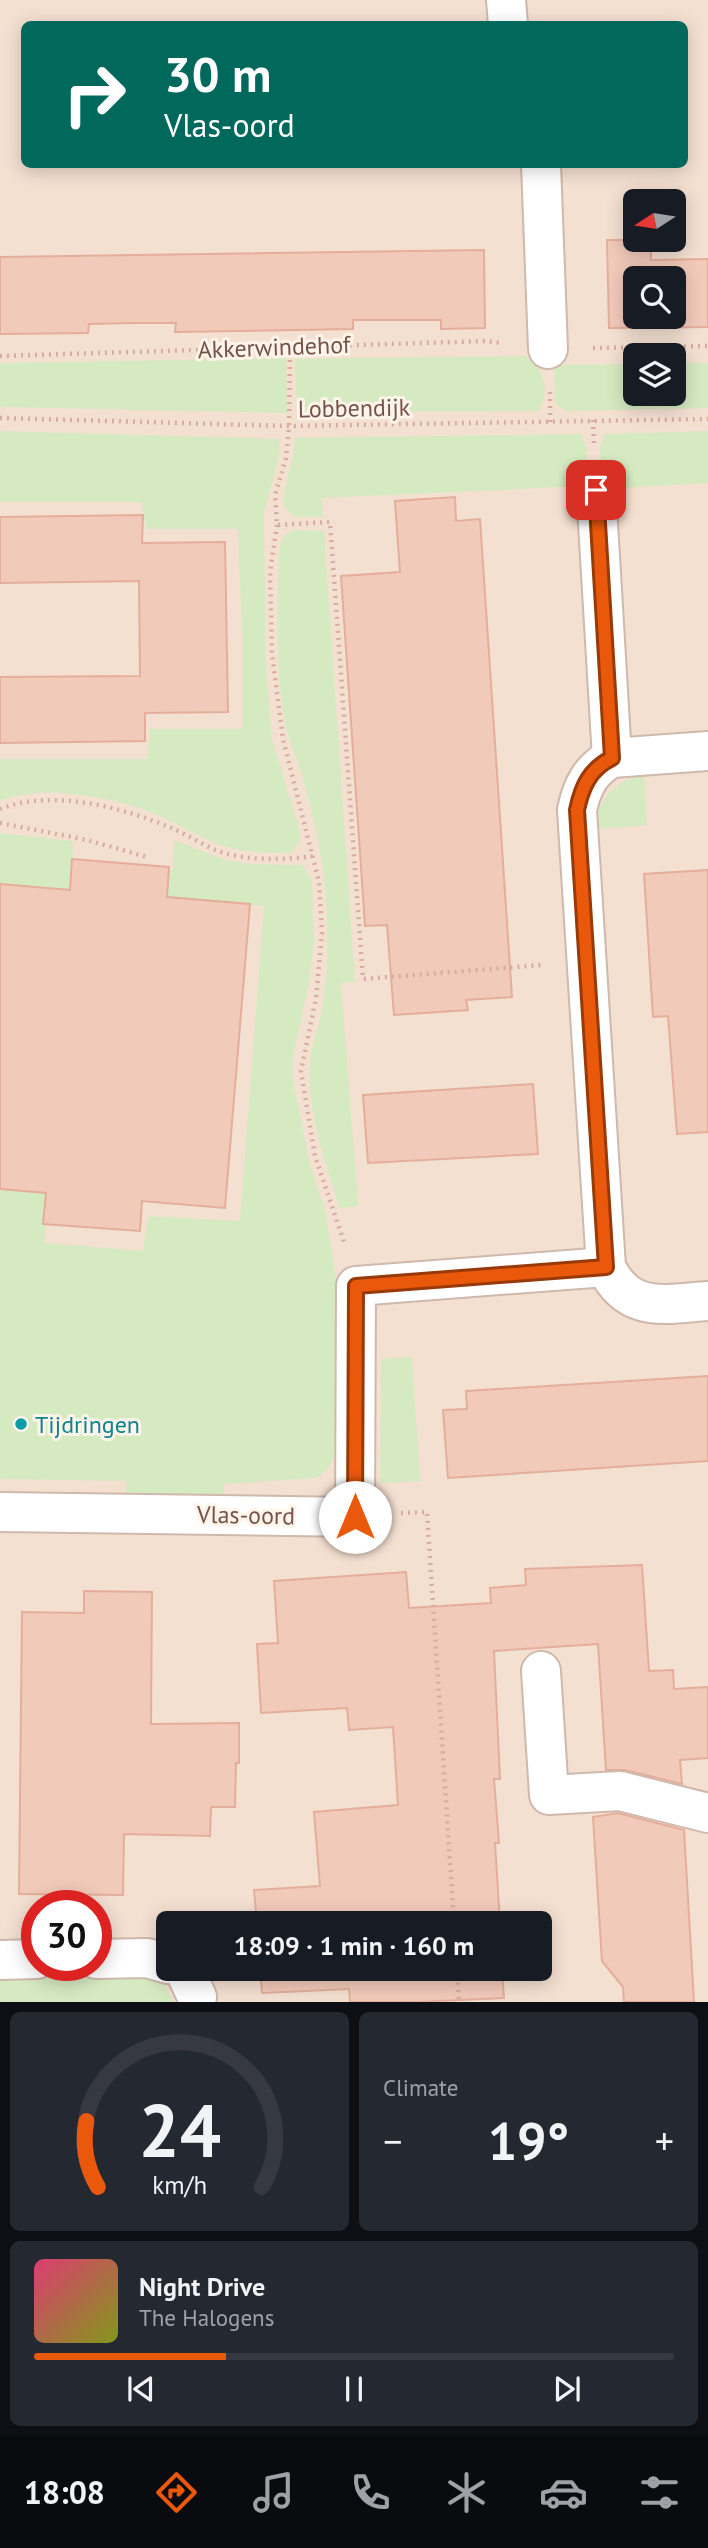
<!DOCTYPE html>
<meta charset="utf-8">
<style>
:root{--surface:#171b24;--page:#242831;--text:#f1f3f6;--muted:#9ea1a6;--line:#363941;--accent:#ea580c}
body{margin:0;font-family:"PT Sans",sans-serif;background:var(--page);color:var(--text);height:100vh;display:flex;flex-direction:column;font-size:26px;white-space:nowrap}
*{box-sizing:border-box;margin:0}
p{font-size:23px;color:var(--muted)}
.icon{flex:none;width:38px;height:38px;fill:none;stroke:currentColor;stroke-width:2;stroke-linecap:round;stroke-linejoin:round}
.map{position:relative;height:2002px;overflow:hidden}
.side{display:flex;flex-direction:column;gap:10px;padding:10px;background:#0d0f14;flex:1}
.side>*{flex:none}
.top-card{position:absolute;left:21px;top:21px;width:667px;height:147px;border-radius:10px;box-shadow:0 4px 18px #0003;background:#00695c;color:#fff;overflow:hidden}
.needle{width:46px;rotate:258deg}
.fabs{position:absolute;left:623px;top:189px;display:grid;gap:14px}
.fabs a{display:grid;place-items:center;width:63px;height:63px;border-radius:10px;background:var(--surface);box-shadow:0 4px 18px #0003;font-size:35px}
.speed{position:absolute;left:21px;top:1890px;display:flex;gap:14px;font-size:35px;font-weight:700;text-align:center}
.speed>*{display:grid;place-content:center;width:91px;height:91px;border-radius:50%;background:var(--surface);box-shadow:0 4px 18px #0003;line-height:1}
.speed .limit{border:10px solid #d22;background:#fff;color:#111}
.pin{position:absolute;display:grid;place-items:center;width:60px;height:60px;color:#fff;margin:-30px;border-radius:14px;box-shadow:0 4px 10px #0006}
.me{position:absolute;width:77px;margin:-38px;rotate:0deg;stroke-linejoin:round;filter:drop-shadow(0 0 5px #0008)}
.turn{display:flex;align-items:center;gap:24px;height:147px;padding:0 28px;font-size:32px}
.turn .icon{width:91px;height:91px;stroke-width:2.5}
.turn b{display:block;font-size:49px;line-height:60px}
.big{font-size:52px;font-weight:700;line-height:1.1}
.side .tile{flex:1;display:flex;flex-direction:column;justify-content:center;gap:10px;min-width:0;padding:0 24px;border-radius:10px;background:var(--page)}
.side .dial{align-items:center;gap:0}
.dial svg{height:182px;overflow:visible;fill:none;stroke:var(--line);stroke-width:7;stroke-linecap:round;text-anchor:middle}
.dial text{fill:var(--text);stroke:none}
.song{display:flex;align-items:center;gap:21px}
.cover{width:84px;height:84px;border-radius:10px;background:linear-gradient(135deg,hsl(340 70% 55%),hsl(70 70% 35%))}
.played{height:7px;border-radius:4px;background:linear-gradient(90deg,var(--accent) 30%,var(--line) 30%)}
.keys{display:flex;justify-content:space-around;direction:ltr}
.heat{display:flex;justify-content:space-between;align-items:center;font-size:38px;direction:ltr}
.side .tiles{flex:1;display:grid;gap:10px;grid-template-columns:1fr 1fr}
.tile:last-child{grid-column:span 2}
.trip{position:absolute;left:156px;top:1911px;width:396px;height:70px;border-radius:10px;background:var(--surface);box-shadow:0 4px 18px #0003;font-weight:700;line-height:70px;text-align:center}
.tabs{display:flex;height:112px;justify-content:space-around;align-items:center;background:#090b0e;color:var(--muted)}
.tabs .icon{width:49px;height:49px}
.tabs .selected{color:var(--accent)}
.tabs b{font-size:32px;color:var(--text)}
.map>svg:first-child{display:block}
.residential{fill:#f4e0d1;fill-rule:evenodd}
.green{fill:#d6eac1}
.building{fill:#f2caba;stroke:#e4ae9b;stroke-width:2;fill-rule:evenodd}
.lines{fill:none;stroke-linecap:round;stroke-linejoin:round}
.minor-casing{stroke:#cfb8ac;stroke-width:42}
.path{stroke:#d6ad9e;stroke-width:4.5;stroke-dasharray:2 5;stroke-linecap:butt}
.minor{stroke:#fff;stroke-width:38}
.route-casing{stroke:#983908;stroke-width:18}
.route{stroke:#ea580c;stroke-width:12}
.culture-dot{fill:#0f9aa8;stroke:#fff4e9;stroke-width:2.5}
.labels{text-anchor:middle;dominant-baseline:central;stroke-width:6;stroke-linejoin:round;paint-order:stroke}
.street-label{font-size:24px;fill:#745349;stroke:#fff4e9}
.culture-label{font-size:24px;fill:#0d838f;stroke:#fff4e9;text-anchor:start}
</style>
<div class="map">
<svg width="708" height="2002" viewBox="0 0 708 2002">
<rect width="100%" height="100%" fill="#fcefe3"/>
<!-- residential -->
<path class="residential" d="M 0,0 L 708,0 L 708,2002 L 0,2002 ZM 24,24 L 684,24 L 684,164 L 24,164 ZM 635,201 L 674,201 L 674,240 L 635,240 ZM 635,278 L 674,278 L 674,317 L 635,317 ZM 635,355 L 674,355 L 674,394 L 635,394 ZM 37,1906 L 96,1906 L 96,1965 L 37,1965 ZM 168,1923 L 539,1923 L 539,1969 L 168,1969 Z"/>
<!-- green -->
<path class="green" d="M 525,356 C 543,367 552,393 538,411 L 297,412 L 295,359 Z
M 286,358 L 287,413 L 0,407 L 0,363 Z
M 674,363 L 708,363 L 708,408 L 566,411 L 555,403 L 554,365 L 635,364 L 635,394 L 674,394 Z
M 0,431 L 280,439 L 279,458 L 264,512 L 266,671 L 272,739 L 299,829 L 300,841 L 291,853 C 267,853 244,853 221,845 C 199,837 179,824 158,815 C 116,797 42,783 0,801 L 0,759 L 147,759 L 150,729 L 242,729 L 242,631 L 238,529 L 147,529 L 141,502 L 0,502 Z
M 708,431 L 708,483 L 603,489 L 600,446 L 605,434 Z
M 581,434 L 587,449 L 587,486 L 322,498 L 323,517 L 295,517 L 284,507 C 283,482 294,464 295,438 Z
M 293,530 L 324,531 L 355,982 L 341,983 L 358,1206 L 340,1208 C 325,1162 307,1112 310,1063 C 312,1040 322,1018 324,995 C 329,960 328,925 325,889 C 322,851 312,812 302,775 C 298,761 292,748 288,735 C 273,673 277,607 280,544 L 285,535 Z
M 644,774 L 647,825 L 595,829 C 596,801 617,778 644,774 Z
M 0,833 L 73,841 L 72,892 L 0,886 Z
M 174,840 L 225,860 L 253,864 L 303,865 L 312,880 L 314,943 L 309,983 L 293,1057 L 293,1080 L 309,1160 L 326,1215 L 336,1279 L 335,1450 C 333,1464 328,1471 315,1478 L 224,1484 L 223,1501 L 125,1501 L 126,1481 L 0,1479 L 0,1189 L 48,1191 L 44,1243 L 143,1251 L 148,1216 L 240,1221 L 264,906 L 164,899 L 166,868 L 173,869 Z
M 412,1357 L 420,1481 L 380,1483 L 381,1359 Z
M 0,1976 L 161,1978 L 173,2002 L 0,2002 Z"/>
<!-- building -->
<path class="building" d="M 607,240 L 651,240 L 651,260 L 708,259 L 708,327 L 609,328 ZM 635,278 L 674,278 L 674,317 L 635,317 Z
M 484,250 L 485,328 L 441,329 L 441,320 L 353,320 L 353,329 L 175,332 L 176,323 L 131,323 L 89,324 L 88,333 L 0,334 L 0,257 Z
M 455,497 L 456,521 L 480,519 L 512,997 L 466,1000 L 468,1010 L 394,1015 L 387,925 L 365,926 L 341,576 L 400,572 L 395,501 Z
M 143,515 L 142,543 L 225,542 L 228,712 L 145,713 L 145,741 L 0,743 L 0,677 L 140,676 L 139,581 L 0,583 L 0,517 Z
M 72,859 L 169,867 L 167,897 L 250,904 L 225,1208 L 142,1201 L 140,1231 L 43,1224 L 46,1193 L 0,1189 L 0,884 L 70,890 Z
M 708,870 L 708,1132 L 677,1134 L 668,1016 L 653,1017 L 644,874 Z
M 533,1084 L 538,1154 L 368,1163 L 363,1095 Z
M 708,1376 L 708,1461 L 448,1478 L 443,1410 L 467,1409 L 466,1391 Z
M 642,1565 L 649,1671 L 673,1670 L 674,1689 L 708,1687 L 708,1758 L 680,1760 L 682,1784 L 625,1770 L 606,1770 L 598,1644 L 494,1651 L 500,1779 L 494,1779 L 499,1843 L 495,1843 L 500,1923 L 257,1923 L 254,1890 L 320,1886 L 314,1812 L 398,1805 L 393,1727 L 349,1730 L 347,1708 L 261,1713 L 257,1644 L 278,1643 L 274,1581 L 406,1572 L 409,1608 L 491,1603 L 490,1588 L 526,1585 L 525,1569 Z
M 84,1591 L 152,1592 L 151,1724 L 239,1723 L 239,1763 L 236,1763 L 235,1807 L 211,1807 L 210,1836 L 124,1834 L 123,1895 L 19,1894 L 22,1612 L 84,1613 Z
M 618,1813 L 684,1830 L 694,2002 L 624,2002 L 623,1987 L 602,1961 L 593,1817 Z
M 260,1969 L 502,1969 L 504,1998 L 417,2002 L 350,2002 L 349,1989 L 262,1993 Z"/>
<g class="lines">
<defs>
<path id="minor" d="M 506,0 L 508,24
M 541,164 L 548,349
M 596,490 L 612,758
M 606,1267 L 577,810 C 582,786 591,769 612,758 L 708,751
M 0,1512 L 355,1517 L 356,1286 L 606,1267 C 628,1314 665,1304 708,1301
M 541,1671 L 549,1795 L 620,1791 L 708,1813
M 96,1959 L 147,1958 L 168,1964
M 0,1960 L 37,1959
M 184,1969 L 197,1997"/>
</defs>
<!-- minor casing -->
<use href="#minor" class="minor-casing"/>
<!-- path -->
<path class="path" d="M 290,346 L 289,426 L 286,458 L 275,495 L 277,525 L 330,522 L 363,979 L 541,965
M 593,348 L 708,346
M 0,356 L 487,341 L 501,343
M 550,392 L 550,423
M 0,418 L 289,426 L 708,419
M 593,420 L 594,444
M 277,525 L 270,572 L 272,654 L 283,739 L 319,882 L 322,933 L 316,998 L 301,1071 L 315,1156 L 344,1242
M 0,809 C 53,788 126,808 176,830 C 192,837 207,848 224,853 C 252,861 285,860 314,856
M 0,823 L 87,840 L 147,857
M 401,1513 L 427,1512 L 454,1923
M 457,1969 L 459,2002"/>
<!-- minor -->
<use href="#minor" class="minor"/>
</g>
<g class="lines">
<defs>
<path id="route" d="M 355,1517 L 356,1286 L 606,1267 L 577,810 C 582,786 590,769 612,758 L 596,490"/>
</defs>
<!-- route casing -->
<use href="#route" class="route-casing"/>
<!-- route -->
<use href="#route" class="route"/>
</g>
<!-- markers -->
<circle class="culture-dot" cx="21" cy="1424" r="7"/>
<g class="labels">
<!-- street labels -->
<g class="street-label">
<text transform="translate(274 347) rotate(-2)">Akkerwindehof</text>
<text transform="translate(354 408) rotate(-1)">Lobbendijk</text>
<text transform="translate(246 1515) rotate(1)">Vlas-oord</text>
</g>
<!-- culture labels -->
<g class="culture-label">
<text x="35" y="1424">Tijdringen</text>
</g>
</g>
</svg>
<div class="fabs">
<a><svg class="needle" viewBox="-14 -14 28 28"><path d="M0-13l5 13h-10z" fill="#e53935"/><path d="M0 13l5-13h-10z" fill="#9ea1a6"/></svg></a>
<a><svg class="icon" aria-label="search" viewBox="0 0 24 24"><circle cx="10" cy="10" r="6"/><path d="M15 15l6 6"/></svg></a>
<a><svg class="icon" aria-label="layers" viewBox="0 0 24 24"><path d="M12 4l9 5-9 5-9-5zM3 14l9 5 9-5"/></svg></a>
</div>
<div class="speed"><div class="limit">30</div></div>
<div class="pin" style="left:596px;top:490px;background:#d93025"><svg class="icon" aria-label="arrive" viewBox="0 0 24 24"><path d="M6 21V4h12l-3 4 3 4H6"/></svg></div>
<svg class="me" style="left:355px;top:1517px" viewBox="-20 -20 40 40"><circle r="19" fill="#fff"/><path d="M0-13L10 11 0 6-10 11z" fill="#ea580c"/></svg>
<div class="trip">18:09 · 1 min · 160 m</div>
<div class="top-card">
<div class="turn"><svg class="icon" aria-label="right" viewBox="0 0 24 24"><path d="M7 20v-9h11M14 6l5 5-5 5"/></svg><div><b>30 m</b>Vlas-oord</div></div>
</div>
</div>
<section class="side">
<div class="tiles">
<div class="tile dial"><svg viewBox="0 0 100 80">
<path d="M14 69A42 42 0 1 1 86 69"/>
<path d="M14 69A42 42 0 0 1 9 40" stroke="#ea580c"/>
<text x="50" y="56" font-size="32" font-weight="700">24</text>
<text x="50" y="72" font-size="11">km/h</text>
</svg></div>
<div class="tile"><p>Climate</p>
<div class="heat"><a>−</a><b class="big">19°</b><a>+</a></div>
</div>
<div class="tile">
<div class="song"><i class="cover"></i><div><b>Night Drive</b><p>The Halogens</p></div></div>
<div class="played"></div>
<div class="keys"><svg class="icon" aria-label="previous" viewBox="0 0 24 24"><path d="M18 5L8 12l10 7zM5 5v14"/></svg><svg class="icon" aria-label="pause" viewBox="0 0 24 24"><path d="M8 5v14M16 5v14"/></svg><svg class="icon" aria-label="next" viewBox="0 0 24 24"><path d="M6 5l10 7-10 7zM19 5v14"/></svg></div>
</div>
</div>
</section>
<nav class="tabs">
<b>18:08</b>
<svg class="icon selected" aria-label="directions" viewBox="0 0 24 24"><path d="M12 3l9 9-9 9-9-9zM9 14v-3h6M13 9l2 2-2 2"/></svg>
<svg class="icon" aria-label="music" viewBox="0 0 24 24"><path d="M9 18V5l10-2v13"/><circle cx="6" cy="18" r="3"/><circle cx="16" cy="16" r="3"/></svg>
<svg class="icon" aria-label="phone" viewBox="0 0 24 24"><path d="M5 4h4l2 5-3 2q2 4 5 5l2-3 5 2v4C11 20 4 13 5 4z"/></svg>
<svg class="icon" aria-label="climate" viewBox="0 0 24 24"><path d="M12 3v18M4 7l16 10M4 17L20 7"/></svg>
<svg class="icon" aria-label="car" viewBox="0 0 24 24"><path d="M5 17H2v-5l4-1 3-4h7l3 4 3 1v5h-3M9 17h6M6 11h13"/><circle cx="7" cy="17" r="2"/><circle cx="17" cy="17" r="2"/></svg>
<svg class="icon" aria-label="filters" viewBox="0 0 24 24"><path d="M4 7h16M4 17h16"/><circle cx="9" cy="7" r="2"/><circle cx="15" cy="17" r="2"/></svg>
</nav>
